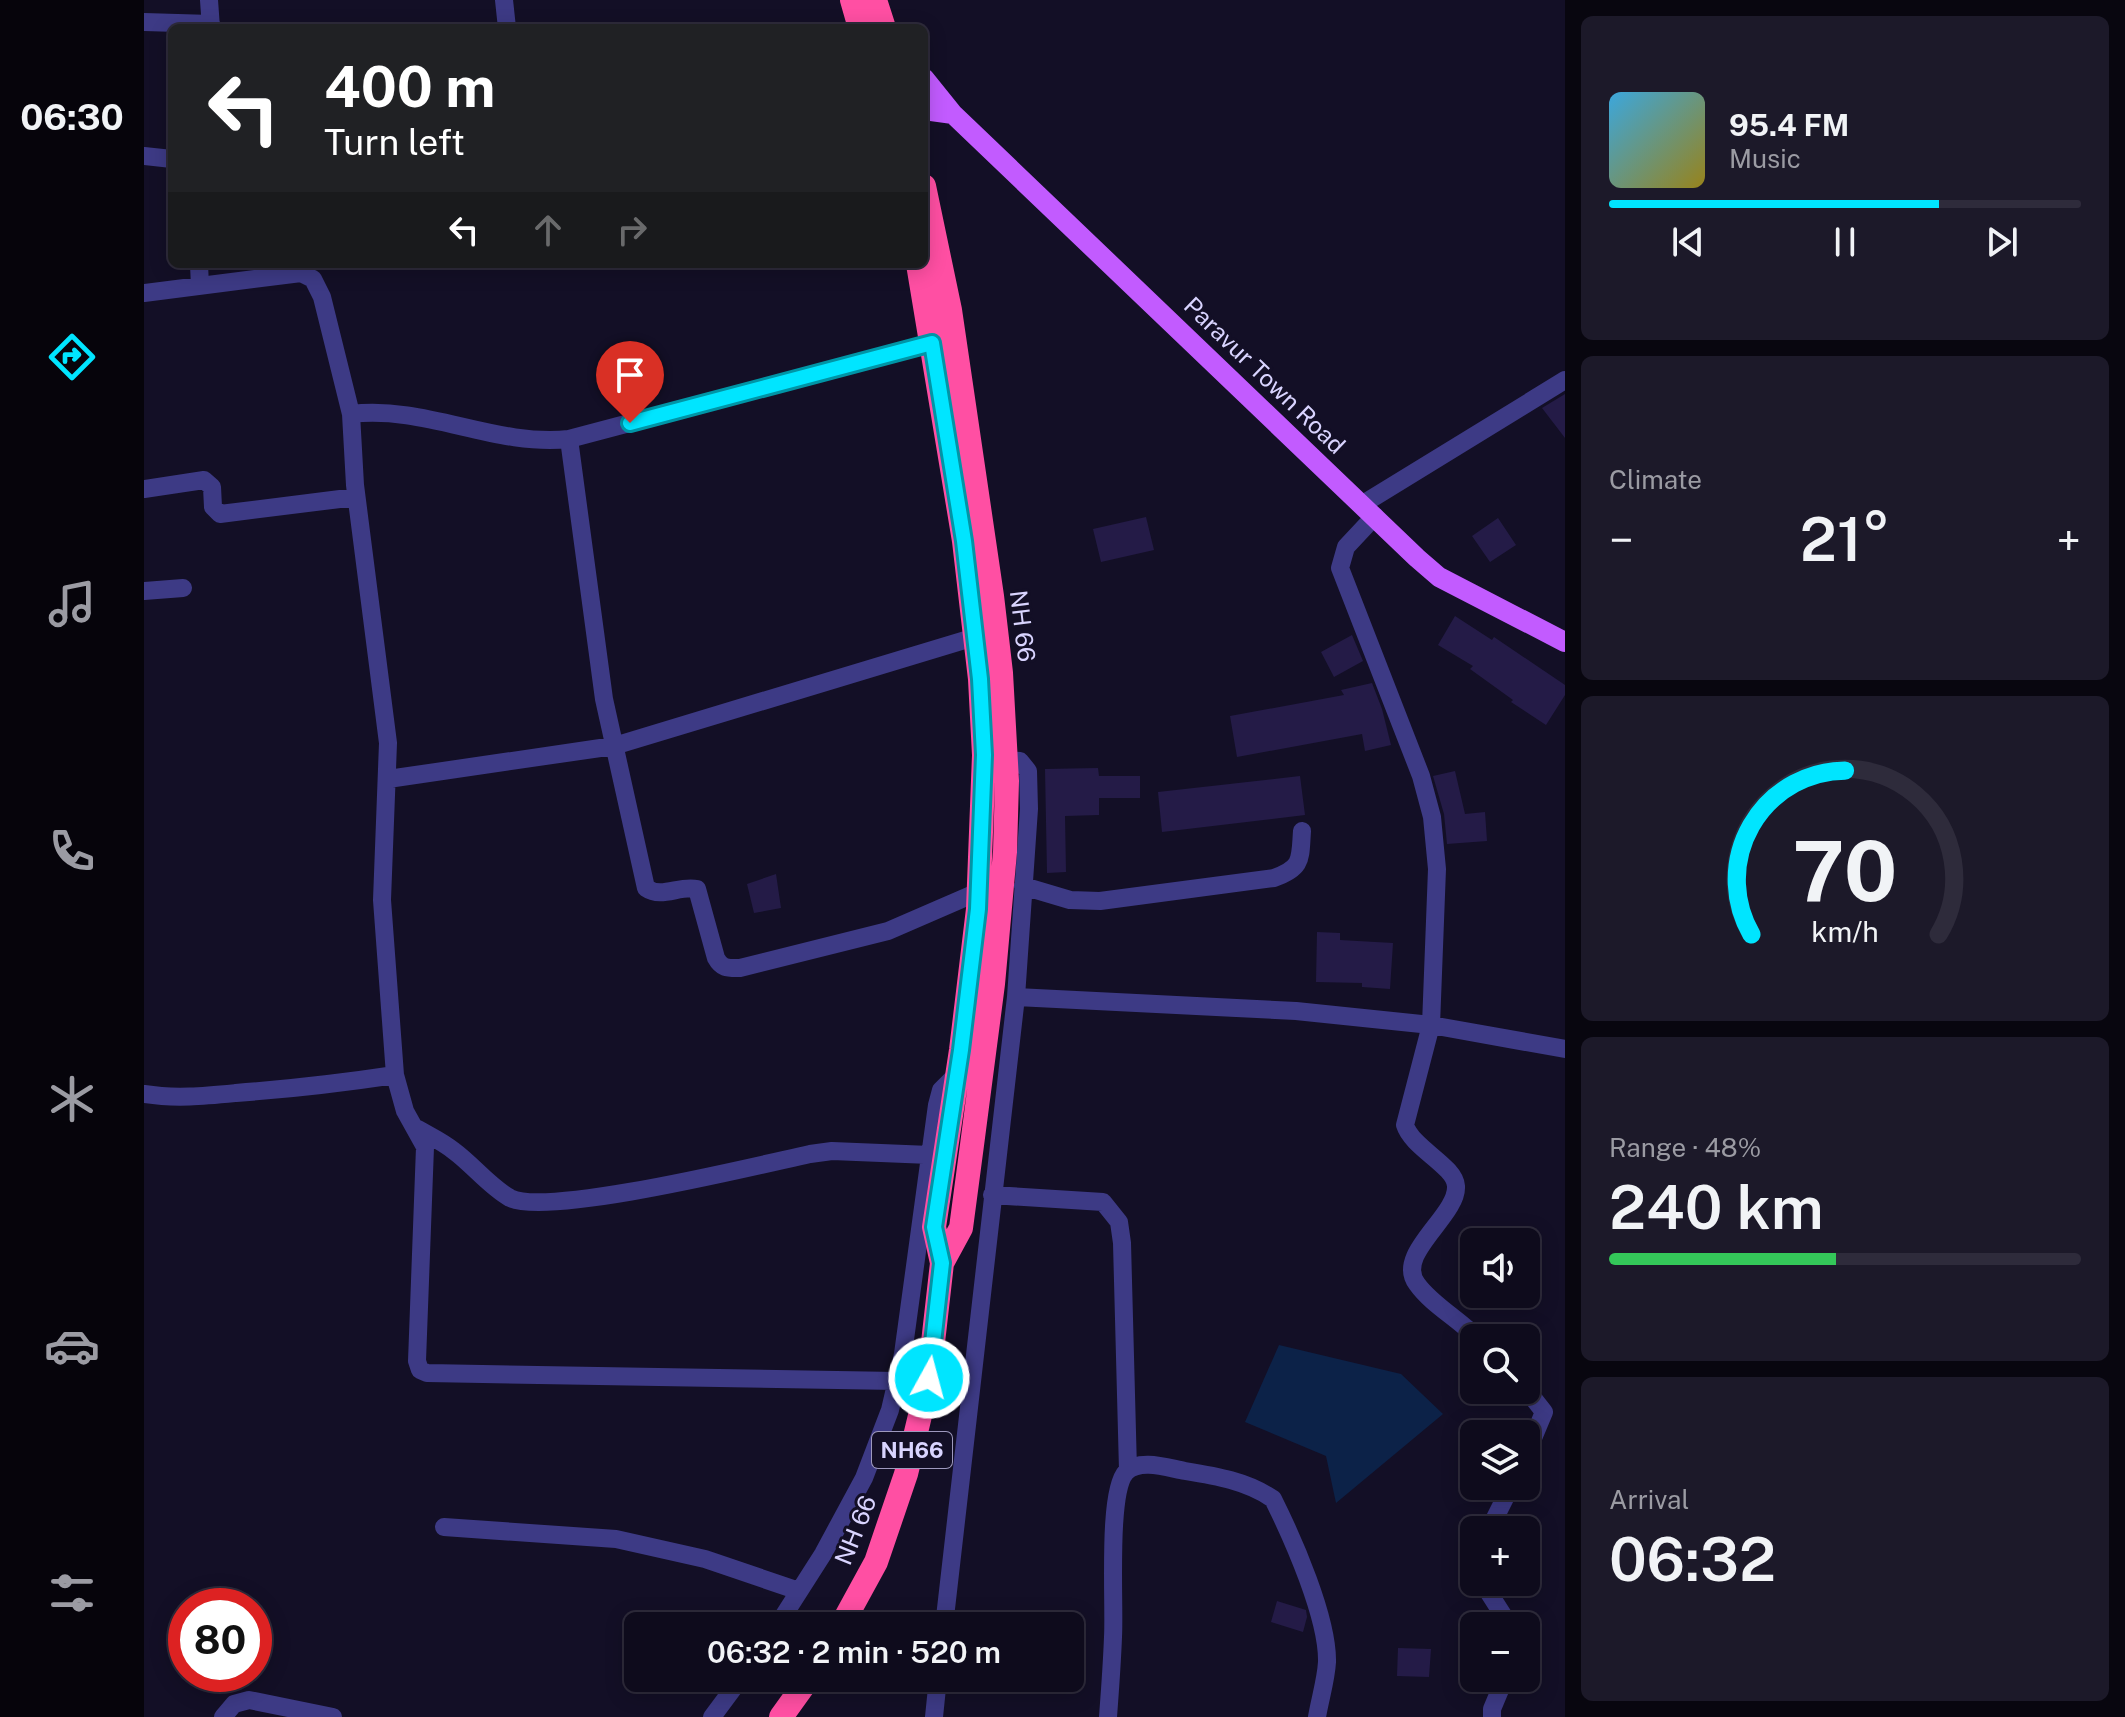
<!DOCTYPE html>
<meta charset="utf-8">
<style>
:root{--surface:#0e0b1c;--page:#1c1929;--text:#f1f3f6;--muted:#9b9ba3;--line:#2e2b3b;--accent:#00e5ff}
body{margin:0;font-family:"Public Sans",sans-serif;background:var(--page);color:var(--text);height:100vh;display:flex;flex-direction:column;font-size:30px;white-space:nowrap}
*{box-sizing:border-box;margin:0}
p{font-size:26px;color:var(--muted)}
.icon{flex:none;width:44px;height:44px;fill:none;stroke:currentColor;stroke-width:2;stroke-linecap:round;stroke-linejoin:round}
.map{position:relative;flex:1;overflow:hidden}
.side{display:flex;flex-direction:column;gap:16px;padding:16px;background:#08060f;width:560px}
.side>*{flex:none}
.guide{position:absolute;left:24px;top:24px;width:760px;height:244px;border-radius:12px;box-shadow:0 4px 20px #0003,0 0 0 2px var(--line);background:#202124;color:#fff;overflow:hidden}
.tools{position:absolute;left:1316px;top:1228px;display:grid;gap:16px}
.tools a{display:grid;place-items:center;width:80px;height:80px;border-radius:12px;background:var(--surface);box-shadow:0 4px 20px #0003,0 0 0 2px var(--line);font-size:40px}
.speed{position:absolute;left:24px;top:1588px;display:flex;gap:16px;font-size:40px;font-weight:700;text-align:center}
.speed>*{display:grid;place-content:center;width:104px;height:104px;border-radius:50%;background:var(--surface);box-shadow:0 4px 20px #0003,0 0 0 2px var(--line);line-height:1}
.speed .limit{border:12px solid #d22;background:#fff;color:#111}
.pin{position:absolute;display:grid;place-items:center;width:68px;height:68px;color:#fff;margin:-82px -34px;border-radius:50% 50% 50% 0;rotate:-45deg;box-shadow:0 0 8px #0007}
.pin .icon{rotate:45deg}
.me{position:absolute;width:88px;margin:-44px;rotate:7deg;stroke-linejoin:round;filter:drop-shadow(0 0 6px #0008)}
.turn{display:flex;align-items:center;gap:28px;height:168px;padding:0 24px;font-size:36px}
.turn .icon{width:104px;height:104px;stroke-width:2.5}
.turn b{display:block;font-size:56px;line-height:68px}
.lanes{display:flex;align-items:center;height:76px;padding:0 24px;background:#0003;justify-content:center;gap:40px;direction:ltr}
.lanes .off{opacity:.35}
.big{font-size:60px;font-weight:600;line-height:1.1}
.side .widget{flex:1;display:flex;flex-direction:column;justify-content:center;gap:12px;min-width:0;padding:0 28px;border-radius:12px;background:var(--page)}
.side .dial{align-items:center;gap:0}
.dial svg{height:208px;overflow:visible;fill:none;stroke:var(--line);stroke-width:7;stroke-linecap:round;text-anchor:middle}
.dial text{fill:var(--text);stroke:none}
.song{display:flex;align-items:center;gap:24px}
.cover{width:96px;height:96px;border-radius:12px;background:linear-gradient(135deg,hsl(200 70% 55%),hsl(50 70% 35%))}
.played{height:8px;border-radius:4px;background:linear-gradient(90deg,var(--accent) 70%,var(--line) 70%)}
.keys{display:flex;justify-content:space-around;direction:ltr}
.heat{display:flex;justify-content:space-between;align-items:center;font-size:44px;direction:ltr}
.charge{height:12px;border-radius:6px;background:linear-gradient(90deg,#34c759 48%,var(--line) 0)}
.trip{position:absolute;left:480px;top:1612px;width:460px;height:80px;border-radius:12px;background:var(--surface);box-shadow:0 4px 20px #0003,0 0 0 2px var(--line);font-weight:600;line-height:80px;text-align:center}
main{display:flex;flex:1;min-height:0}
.dock{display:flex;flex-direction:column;width:144px;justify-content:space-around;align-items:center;background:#06040b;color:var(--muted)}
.dock .icon{width:56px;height:56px}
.dock .on{color:var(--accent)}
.dock b{font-size:36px;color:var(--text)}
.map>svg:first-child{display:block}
.water{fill:#0c2248}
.building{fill:#241b47}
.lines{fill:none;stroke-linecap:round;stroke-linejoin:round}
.minor{stroke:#3d3a85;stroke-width:18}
.major{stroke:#c25bff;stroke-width:20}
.highway{stroke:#ff4fa3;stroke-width:24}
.route-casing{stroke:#0095a6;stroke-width:20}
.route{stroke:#00e5ff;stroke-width:14}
.labels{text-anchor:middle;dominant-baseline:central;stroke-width:6;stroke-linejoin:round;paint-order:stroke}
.shield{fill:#130f26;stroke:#9e99be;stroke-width:2}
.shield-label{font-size:22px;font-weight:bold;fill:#d9d4ff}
.street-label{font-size:24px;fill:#d9d4ff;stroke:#130f26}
</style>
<main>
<nav class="dock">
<b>06:30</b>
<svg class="icon on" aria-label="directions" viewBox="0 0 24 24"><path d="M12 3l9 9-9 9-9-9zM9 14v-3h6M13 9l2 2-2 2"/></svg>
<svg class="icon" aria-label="music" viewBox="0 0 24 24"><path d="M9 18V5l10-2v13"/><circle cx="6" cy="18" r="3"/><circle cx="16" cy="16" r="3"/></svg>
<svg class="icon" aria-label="phone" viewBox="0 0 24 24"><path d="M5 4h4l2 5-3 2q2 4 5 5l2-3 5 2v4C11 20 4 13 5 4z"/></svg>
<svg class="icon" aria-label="climate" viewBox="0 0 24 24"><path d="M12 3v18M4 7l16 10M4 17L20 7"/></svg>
<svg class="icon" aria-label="car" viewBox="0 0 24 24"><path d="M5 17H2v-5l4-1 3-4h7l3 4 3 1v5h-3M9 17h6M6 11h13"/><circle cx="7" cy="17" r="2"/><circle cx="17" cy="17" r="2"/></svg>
<svg class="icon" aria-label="filters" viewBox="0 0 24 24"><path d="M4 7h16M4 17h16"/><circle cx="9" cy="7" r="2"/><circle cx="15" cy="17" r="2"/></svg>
</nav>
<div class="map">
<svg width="1421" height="1717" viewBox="0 0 1421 1717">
<rect width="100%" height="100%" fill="#130f26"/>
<!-- water -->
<path class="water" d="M 1135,1345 L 1257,1374 L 1299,1414 L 1192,1503 L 1182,1456 L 1101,1422 Z"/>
<!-- building -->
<path class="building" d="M 1421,394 L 1421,438 L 1398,408 Z
M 1002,517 L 1010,550 L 957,562 L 949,529 Z
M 1354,518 L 1372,545 L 1346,562 L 1328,536 Z
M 1311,616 L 1348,640 L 1350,637 L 1421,685 L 1421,695 L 1402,725 L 1367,702 L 1369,700 L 1326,669 L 1329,666 L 1294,645 Z
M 1208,635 L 1219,661 L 1190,677 L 1177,652 Z
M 1228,683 L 1238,709 L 1247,745 L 1221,751 L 1218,734 L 1093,757 L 1086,716 L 1200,695 L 1197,690 Z
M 954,768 L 955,776 L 996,776 L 996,798 L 955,798 L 955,815 L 921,816 L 922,872 L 903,873 L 901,769 Z
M 1311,771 L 1321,814 L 1341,812 L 1343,841 L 1303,844 L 1300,814 L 1289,776 Z
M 1156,776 L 1161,815 L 1018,832 L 1014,792 Z
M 632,874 L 637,908 L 610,913 L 603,884 Z
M 1173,932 L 1196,933 L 1196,940 L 1249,943 L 1246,989 L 1218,987 L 1218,983 L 1172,982 Z
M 1133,1601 L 1162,1610 L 1163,1617 L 1159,1632 L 1127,1622 Z
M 1254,1648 L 1287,1649 L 1285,1677 L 1253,1676 Z"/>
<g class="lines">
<!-- minor -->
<path class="minor" d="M 65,0 L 67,28
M 360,0 L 363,28
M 0,22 L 67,24
M 0,156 L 28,159
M 55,264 L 56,286
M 0,293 L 157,273 L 169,279 L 178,297 L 207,414 L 211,485 L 244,743 L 238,900 L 251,1075 L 261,1111 L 281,1147 L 273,1361 L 276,1370 L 283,1373 L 753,1381
M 207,414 C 282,405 351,447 425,439 L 788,343
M 425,439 L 460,699 L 502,888 C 518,899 535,885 553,889 L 572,958 C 578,969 584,968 596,968 L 744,931 L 834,892
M 0,489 L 60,480 L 68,487 L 69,507 L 76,514 L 212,497
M 1219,504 L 1421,380
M 1231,516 L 1202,547 L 1196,568 L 1277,776 L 1288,817 L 1293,869 L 1287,1025 L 1261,1125 C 1268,1148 1311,1166 1312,1186 C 1314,1216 1250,1254 1273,1284 C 1288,1305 1315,1319 1333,1338
M 0,591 L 39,588
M 244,779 L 470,746 L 831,637
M 879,886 L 926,900 L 956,901 L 1130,878 C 1159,868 1156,859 1158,831
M 872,997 L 1152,1011 L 1287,1025 L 1421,1049
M 0,1094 C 31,1099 61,1096 92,1093 C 145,1089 198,1083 251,1075
M 274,1129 C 286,1136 299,1142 310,1151 C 329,1165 346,1187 366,1198 C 404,1217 615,1165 666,1154 L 688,1151 L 786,1155
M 848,1195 L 959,1202 L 975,1222 L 978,1243 L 984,1470
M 1382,1389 L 1400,1412 L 1382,1455
M 300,1527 L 472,1539 L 561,1559 L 655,1591
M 1345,1530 L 1367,1486
M 1330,1562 L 1330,1570
M 1338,1582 L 1366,1626
M 633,1626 L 679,1554 L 720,1478 L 746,1410 L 759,1354 L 793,1105 L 797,1090 L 813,1074
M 800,1626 L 872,997 L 885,809 L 884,771 L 876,761 L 863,760
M 79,1717 L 90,1704 L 105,1700 L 189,1717
M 568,1717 L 597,1678
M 790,1717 L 794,1678
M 964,1717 C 966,1690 968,1664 969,1637 C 971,1606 963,1492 982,1472 C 996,1458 1024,1468 1041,1471 C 1072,1476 1103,1481 1129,1499 C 1149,1539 1184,1618 1183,1662 C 1182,1680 1176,1699 1173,1717
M 1348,1717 L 1348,1709 L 1361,1678"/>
<!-- major -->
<path class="major" d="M 780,78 L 809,114 L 1273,558 L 1295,577 L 1421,642
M 780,110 L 809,114"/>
<!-- highway -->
<path class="highway" d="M 708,0 L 716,28
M 731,0 L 740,28
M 780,186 L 806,310 L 848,596 L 857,673 L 863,781 L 861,852 L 849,984 L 828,1145 L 817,1228 L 798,1263
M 697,1626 L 732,1562 L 762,1474 L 785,1378 L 798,1263 L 790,1227 L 817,1050 L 834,909 L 840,755 L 836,679 L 820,541 L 774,264
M 637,1717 L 665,1678"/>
</g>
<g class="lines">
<defs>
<path id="route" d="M 486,423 L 788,343 L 820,541 L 836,679 L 840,755 L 834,909 L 817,1050 L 790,1227 L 798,1263 L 785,1378"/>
</defs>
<!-- route casing -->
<use href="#route" class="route-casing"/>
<!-- route -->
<use href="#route" class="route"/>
</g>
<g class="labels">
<!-- shield labels -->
<rect class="shield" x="728" y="1432" width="80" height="36" rx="6"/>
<g class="shield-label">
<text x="768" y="1450">NH66</text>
</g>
<!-- street labels -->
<g class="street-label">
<text transform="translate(1121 375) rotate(44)">Paravur Town Road</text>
<text transform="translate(879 626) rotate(83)">NH 66</text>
<text transform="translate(711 1530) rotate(-68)">NH 66</text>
</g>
</g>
</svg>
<div class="tools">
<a><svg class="icon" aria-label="sound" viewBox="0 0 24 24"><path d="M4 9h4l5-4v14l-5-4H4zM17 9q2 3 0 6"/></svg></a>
<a><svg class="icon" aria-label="search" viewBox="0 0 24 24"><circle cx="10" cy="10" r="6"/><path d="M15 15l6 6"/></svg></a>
<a><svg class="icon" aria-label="layers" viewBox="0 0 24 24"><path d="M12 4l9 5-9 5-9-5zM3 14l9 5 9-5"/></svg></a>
<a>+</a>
<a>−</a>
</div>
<div class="speed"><div class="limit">80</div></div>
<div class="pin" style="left:486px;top:423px;background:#d93025"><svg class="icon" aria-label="arrive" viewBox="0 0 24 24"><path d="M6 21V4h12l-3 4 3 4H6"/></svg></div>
<svg class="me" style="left:785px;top:1378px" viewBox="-20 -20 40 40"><circle r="17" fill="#00e5ff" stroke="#fff" stroke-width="3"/><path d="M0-11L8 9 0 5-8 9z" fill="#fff"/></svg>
<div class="trip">06:32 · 2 min · 520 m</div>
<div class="guide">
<div class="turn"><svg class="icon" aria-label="left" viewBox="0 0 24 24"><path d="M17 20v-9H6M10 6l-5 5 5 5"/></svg><div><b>400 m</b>Turn left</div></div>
<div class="lanes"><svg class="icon" aria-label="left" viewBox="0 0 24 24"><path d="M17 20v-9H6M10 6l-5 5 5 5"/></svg><svg class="icon off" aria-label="ahead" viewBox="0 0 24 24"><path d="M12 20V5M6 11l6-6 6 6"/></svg><svg class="icon off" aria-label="right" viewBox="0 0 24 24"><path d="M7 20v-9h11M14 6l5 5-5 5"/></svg></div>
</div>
</div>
<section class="side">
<div class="widget">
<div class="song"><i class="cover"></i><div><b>95.4 FM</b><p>Music</p></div></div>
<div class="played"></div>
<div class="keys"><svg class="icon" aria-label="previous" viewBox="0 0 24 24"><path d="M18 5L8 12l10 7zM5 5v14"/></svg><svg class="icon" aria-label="pause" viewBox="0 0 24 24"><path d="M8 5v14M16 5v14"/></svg><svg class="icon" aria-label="next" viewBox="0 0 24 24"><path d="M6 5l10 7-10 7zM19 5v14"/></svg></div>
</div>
<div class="widget"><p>Climate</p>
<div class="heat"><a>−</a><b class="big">21°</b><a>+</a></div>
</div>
<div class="widget dial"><svg viewBox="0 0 100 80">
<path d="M14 69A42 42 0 1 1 86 69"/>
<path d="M14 69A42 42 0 0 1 50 6" stroke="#00e5ff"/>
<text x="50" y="56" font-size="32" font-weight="700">70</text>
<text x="50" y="72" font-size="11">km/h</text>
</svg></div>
<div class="widget"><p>Range · 48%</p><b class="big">240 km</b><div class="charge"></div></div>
<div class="widget"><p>Arrival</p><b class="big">06:32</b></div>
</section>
</main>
